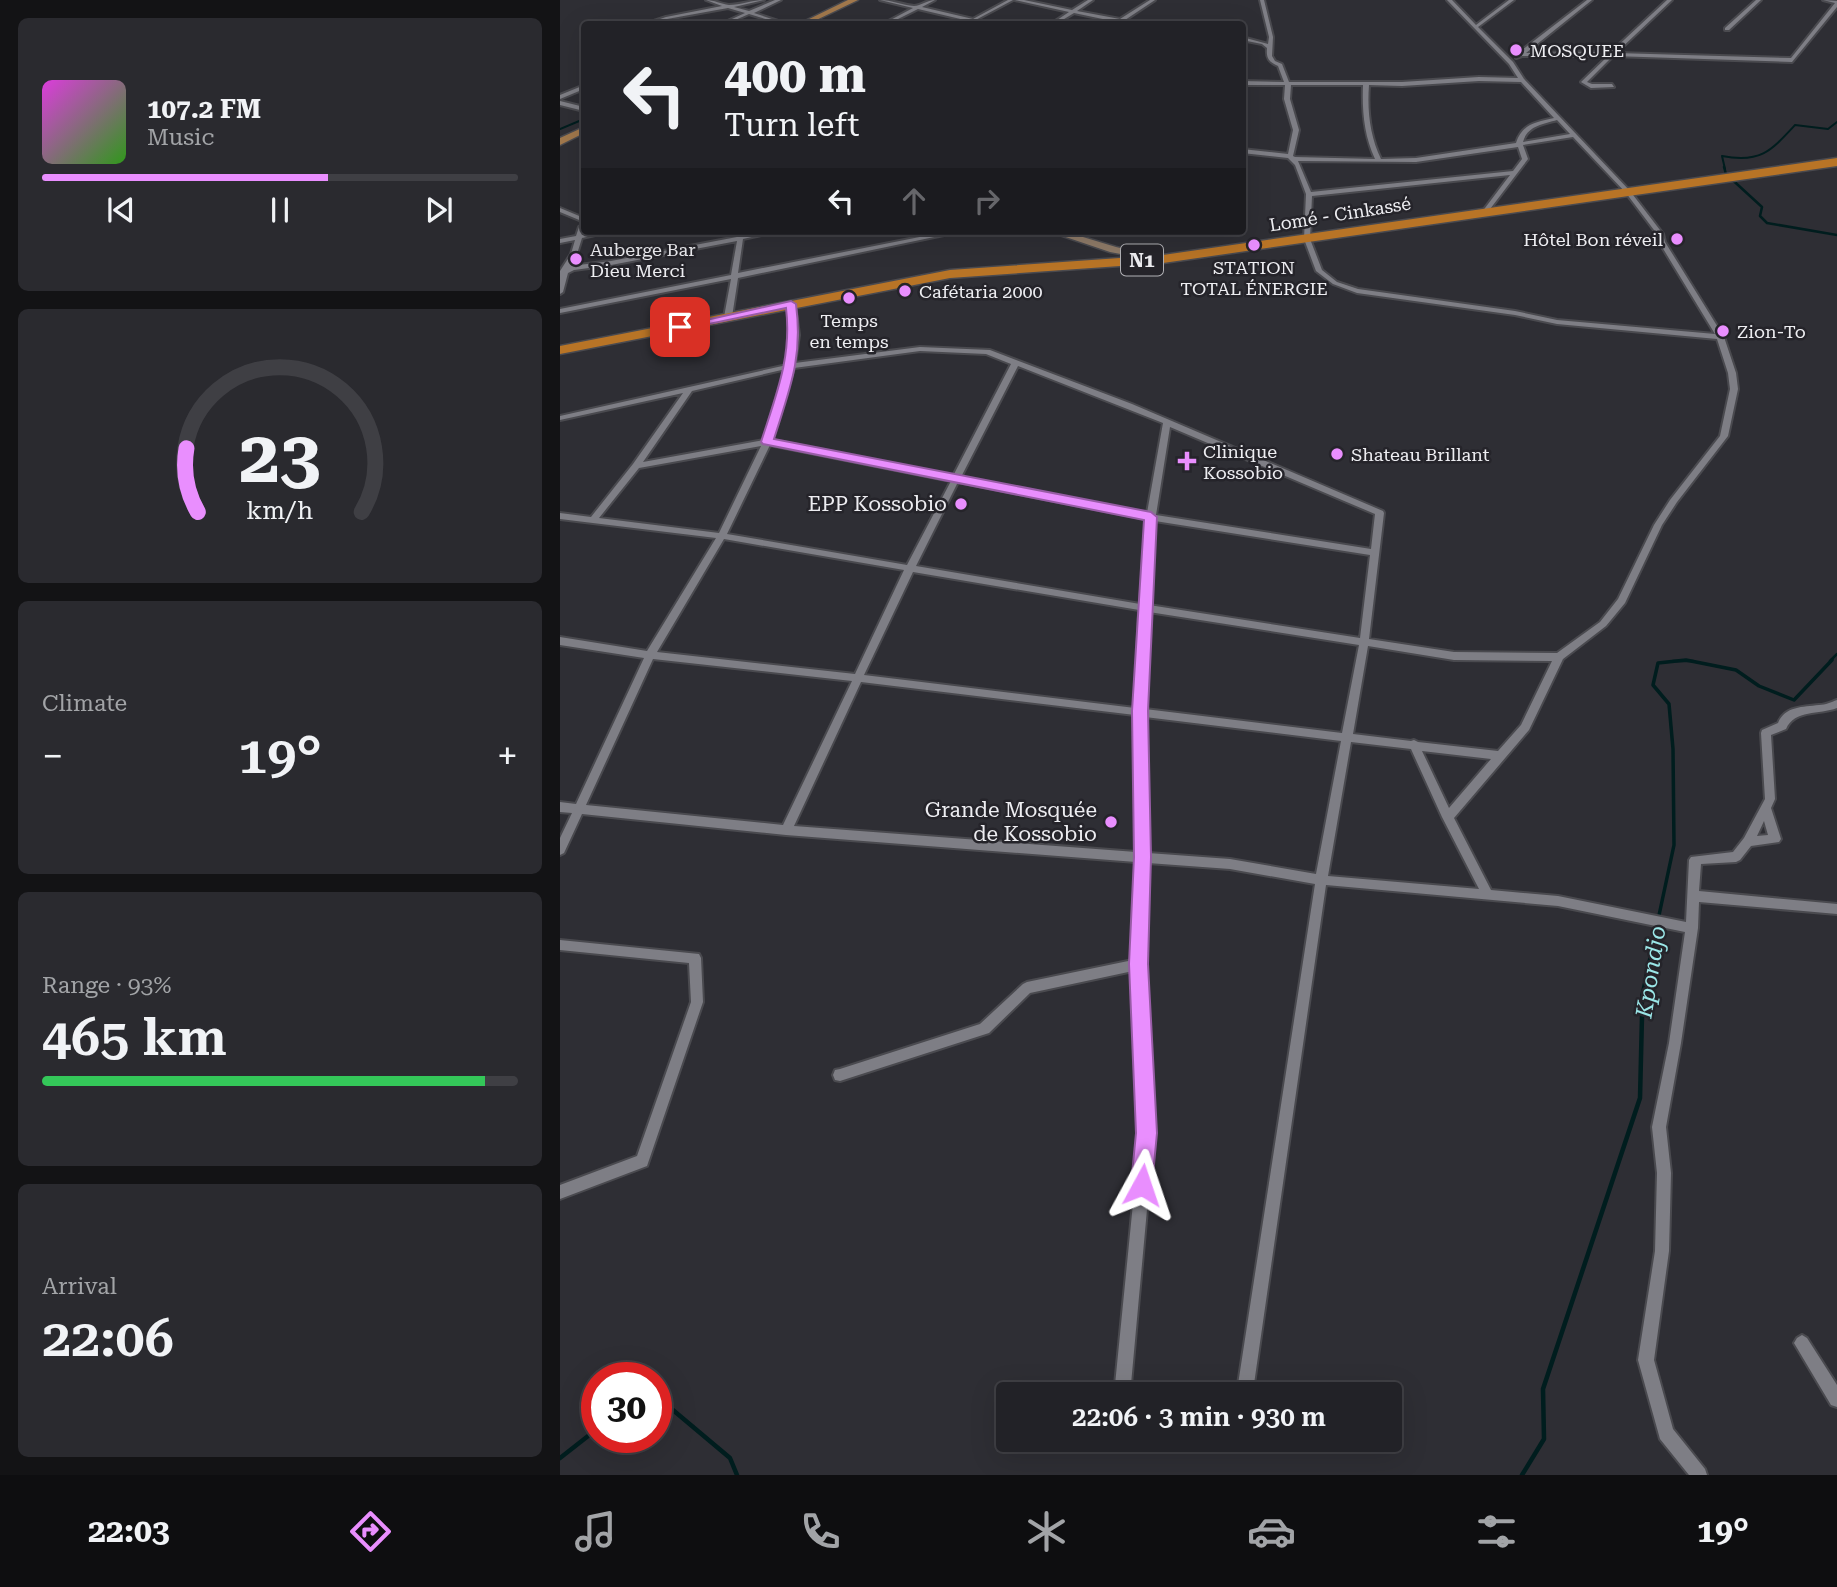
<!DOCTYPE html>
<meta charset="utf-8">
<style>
:root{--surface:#222227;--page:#2a2a2f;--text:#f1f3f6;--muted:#a2a4a7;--line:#3f3f44;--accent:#e98efe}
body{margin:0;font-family:"Roboto Serif",serif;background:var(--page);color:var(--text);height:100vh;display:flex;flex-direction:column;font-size:26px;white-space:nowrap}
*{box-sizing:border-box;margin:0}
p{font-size:23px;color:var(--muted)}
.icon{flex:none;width:38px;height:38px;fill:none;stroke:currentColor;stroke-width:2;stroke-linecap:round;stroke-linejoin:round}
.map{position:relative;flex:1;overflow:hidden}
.panel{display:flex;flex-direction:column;gap:18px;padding:18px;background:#131315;width:560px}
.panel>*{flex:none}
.banner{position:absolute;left:21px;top:21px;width:665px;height:214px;border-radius:7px;box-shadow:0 7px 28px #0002,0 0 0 2px var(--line);background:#222227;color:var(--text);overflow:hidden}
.speed{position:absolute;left:21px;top:1362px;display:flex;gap:14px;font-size:35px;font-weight:700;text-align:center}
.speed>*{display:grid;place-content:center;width:91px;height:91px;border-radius:50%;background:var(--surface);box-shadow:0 7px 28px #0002,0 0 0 2px var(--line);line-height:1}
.speed .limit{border:10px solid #d22;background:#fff;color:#111}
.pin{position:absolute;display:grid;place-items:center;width:60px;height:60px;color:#fff;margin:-30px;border-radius:14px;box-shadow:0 4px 10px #0006}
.me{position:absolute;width:77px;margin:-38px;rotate:5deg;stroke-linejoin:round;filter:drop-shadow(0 0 5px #0008)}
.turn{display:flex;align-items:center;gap:24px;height:147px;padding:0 28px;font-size:32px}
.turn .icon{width:91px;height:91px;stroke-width:2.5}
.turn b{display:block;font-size:49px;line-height:60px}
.lanes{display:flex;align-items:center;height:66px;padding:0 28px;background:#0003;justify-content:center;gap:35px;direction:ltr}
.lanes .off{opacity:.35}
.big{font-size:52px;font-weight:600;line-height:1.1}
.panel .tile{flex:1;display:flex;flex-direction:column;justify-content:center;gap:10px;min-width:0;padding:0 24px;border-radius:10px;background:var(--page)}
.panel .dial{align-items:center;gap:0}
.dial svg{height:182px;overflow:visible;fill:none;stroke:var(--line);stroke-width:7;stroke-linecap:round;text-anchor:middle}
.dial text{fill:var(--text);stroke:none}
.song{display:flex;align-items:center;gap:21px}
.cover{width:84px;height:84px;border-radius:10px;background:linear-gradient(135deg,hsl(300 70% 55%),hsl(110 70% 35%))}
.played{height:7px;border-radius:4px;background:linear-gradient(90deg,var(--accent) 60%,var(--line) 60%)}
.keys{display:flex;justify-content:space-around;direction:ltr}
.heat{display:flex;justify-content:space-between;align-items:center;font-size:38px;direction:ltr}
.charge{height:10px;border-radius:5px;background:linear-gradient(90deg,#34c759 93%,var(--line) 0)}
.trip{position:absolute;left:436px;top:1382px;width:406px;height:70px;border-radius:7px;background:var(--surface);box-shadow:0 7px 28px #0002,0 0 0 2px var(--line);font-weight:600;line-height:70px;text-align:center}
.dock{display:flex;height:112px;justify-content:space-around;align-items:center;background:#0e0e10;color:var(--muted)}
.dock .icon{width:49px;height:49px}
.dock .current{color:var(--accent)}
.dock b{font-size:32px;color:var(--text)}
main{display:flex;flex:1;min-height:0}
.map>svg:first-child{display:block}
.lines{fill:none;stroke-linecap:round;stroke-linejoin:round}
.stream-far3{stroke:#001d1e;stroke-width:2}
.stream-far2{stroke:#001d1e;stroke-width:2.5}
.stream-far1{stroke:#001d1e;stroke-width:3.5}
.stream{stroke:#001d1e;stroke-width:4.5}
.street-casing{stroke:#4a4a4f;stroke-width:4}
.secondary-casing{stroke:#4a4a4f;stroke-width:3}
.primary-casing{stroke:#4a4a4f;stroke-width:3}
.highway-casing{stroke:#4a4a4f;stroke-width:3}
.street{fill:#7e7e85;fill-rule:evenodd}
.secondary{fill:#8f7b68;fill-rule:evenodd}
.primary{fill:#a1784c;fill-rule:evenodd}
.highway{fill:#b87426;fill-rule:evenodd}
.route{fill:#e98efe;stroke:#975ca5;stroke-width:2}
.poi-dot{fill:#e98efe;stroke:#25242a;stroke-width:2.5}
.labels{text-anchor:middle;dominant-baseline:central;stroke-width:5;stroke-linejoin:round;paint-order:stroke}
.far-poi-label{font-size:18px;fill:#ededf1;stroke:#25242a;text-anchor:start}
.far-street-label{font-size:18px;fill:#ededf1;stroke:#25242a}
.shield{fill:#25242a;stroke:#b1b1b5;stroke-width:2}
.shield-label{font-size:19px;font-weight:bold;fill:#ededf1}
.poi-label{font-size:21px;fill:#ededf1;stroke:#25242a;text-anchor:end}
.water-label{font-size:23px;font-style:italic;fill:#9be7e8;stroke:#25242a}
</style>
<main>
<section class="panel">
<div class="tile">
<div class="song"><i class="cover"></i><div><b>107.2 FM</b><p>Music</p></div></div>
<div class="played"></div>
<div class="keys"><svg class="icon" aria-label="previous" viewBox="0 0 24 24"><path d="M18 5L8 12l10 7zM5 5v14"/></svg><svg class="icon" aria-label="pause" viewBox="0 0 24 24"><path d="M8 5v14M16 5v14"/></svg><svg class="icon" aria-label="next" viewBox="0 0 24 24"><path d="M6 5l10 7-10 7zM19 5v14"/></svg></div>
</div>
<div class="tile dial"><svg viewBox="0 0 100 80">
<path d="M14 69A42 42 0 1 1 86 69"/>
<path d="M14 69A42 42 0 0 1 9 41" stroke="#e98efe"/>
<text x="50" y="56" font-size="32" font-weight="700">23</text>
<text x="50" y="72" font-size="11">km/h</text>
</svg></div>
<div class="tile"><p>Climate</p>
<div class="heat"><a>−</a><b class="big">19°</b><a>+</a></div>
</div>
<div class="tile"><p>Range · 93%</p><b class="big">465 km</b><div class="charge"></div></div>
<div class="tile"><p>Arrival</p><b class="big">22:06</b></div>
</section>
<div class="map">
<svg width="1277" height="1475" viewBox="0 0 1277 1475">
<rect width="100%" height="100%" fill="#2e2e34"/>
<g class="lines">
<!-- stream-far3 -->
<path class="stream-far3" d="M 0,129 L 24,119
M 1165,169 L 1162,156 C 1200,163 1210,152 1235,125 L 1268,129 L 1277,122"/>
<!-- stream-far2 -->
<path class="stream-far2" d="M 1164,167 L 1166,174 L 1202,207 L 1200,216 L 1207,223 L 1277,235
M 1113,661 L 1133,661
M 1270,661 L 1277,654"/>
<!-- stream-far1 -->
<path class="stream-far1" d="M 1082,1018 L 1082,995 L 1114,845 L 1113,749 L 1109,704 L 1093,685 L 1098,663 L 1126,660 L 1176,670 L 1199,686 L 1234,700 L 1272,660"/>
<!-- stream -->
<path class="stream" d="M 96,1402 L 101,1400 L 170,1458 L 177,1475
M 0,1458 L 37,1429
M 962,1475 L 984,1439 L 983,1389 L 1080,1098 L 1082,1016"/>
<defs>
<path id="street" d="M 146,0 C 154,0 161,4 169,5 C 180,5 193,0 204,0 L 174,7 L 189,11 L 215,0 L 221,0 L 194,13 L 227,24 L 222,24 L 189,14 L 166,24 L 161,24 L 185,13 L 168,8 L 107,19 L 90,24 L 85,24 L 106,17 L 162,6 Z
M 320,0 C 332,0 342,5 354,6 C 361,6 367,0 375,0 L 362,7 L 413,19 L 448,0 L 453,0 L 408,24 L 406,23 L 409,21 L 358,9 L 328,24 L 323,24 L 353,8 Z
M 455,0 L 464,0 L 512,10 L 528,0 L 533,0 L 517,11 L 560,19 L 590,0 L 595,0 L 565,20 L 578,23 L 578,24 L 562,23 L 558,24 L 556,23 L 557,22 L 514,13 L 496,24 L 491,24 L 509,12 Z
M 700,0 L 704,0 L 713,37 L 712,56 L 715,61 L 722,64 L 729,82 L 842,82 L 919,77 L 958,78 L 949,64 L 887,0 L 892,0 L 916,25 L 949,0 L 954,0 L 918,27 L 953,62 L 964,79 L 1070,191 L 1103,234 L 1105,242 L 1164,337 L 1176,373 L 1178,389 L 1168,436 L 1117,502 L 1102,525 L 1065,603 L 1046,626 L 1003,659 L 969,730 L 894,818 L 931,890 L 998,896 L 1126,922 L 1129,860 L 1131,857 L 1173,852 L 1184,838 L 1205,799 L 1201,733 L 1202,730 L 1218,723 C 1225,706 1243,707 1259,705 C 1266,705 1271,702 1277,700 L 1277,708 C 1259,715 1235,709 1226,729 L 1211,735 L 1215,799 L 1211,808 L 1221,839 L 1219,842 L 1191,846 L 1180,860 L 1176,862 L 1141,864 L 1139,891 L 1277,904 L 1277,914 L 1139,902 L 1138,928 L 1121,1043 L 1106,1127 L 1111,1173 L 1109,1251 L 1094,1360 L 1113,1429 L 1145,1469 L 1147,1475 L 1129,1475 L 1100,1439 L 1078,1360 L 1095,1251 L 1097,1173 L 1092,1127 L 1109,1043 L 1125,932 L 998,906 L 766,885 L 693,1391 L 691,1395 L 679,1395 L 677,1391 L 755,884 L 670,869 L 588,863 L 585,964 L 594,1133 L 570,1395 L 554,1395 L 580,1133 L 573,971 L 470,993 L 429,1033 L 280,1081 L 275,1080 L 273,1075 L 275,1070 L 280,1069 L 420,1024 L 463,984 L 467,982 L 573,960 L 576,862 L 226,835 L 22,814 L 4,853 L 0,855 L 0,838 L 12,813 L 0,812 L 0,802 L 16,804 L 84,658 L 0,645 L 0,637 L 87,651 L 156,538 L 0,519 L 0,513 L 31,517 L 73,464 L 123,393 L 0,420 L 0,416 L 227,365 L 231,335 L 227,304 L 231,302 L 235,304 L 239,335 L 235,363 L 360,347 L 430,350 L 572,404 L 823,511 L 824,513 L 809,639 L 894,652 L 997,653 L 1040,622 L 1058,599 L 1094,525 L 1110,500 L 1160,436 L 1170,389 L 1168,373 L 1157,339 L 997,324 L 955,315 L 797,293 L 773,284 L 756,271 L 744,239 L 746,194 L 735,165 L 728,158 L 682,153 L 682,149 L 728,154 L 733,130 L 724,99 L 725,85 L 682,85 L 682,81 L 724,82 L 718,66 C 709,62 706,58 707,48 L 702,44 L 682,40 L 682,37 L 708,44 L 709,37 ZM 919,81 L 961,82 L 994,118 C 976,122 962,124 956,143 L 856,158 L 821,159 C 810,136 807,111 809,85 L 842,86 ZM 731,85 L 803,85 C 802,111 804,135 815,159 L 735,157 L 733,156 L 739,130 L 730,99 ZM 997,120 L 1010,134 L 963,142 C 967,126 983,124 997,120 ZM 1013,137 L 1066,193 L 1097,234 L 1099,242 L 1155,334 L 997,320 L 955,311 L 798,289 L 777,282 L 762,270 L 750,239 L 752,196 L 950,175 L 922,212 L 925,214 L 927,213 L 968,159 L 963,145 ZM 958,147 L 962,159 L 953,171 L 751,192 L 738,161 L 856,162 ZM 360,351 L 426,354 L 451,364 L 393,476 L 212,440 L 234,368 ZM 458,366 L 603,423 L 587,513 L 401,477 ZM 226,369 L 204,440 L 83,462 L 132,391 ZM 610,427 L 815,514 L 811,549 L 596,515 ZM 210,445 L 391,481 L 347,565 L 167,534 ZM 201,446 L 159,533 L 39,518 L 79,468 ZM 398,482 L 586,519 L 580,604 L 356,566 ZM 595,521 L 810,555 L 800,638 L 589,605 ZM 164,539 L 344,570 L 295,674 L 97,652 ZM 353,572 L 579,610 L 575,708 L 304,675 ZM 589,612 L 799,645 L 782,733 L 585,709 ZM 808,646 L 894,660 L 992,661 L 961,725 L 938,751 L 858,742 L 854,740 L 851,741 L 793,734 ZM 93,659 L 292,681 L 223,825 L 26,805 ZM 301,682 L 575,715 L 576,852 L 234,826 ZM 585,717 L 781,741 L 756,874 L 670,859 L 588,853 ZM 791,742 L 851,749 L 882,817 L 919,889 L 768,876 ZM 862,751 L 931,759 L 889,808 ZM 1204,821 L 1208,835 L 1197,836 Z
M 1027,0 L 1032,0 L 966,53 L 1051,52 L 1107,0 L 1112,0 L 1056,53 L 1231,58 L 1275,3 L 1263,0 L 1277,1 L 1277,7 L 1232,62 L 1053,56 L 1027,82 L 1032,84 L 1052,84 L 1054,87 L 1031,88 L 1021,82 L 1048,56 L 962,56 L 956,58 L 957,54 Z
M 1196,0 L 1201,0 L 1169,30 L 1165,30 L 1165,28 Z
M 22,86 L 24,86 L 24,89 L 0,99 L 0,95 Z
M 0,101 L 24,107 L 24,111 L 0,105 Z
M 0,208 L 24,218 L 24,222 L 0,212 Z
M 22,225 L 24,226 L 23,234 L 39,231 L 52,231 L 22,238 L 17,254 L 11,266 L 51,261 L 177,237 L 179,233 L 181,232 L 184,235 L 206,231 L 219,231 L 183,239 L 178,273 L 390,231 L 403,231 L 178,278 L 172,317 L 168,319 L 164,317 L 171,279 L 0,313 L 0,309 L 171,275 L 177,241 L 51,265 L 14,270 L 8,273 L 3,292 L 0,294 L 0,271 L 11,254 L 15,240 L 0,243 L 0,239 L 16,236 L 19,227 Z
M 514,231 L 521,231 L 514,237 L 510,237 L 509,236 Z
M 0,940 L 139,954 L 141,958 L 143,1002 L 87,1166 L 0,1199 L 0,1185 L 77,1156 L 131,1002 L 129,963 L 0,950 Z
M 1242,1335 L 1247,1338 L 1277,1385 L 1277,1407 L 1271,1405 L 1237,1348 L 1234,1343 L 1237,1338 Z"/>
<path id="secondary" d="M 488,231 L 503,231 L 556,247 L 608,259 L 603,262 L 550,252 Z"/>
<path id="primary" d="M 288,0 L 298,0 L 248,24 L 239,24 Z
M 24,127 L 24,133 L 0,145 L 0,138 Z"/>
<path id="highway" d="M 1277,158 L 1277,166 L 603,263 L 390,278 L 0,354 L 0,346 L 390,270 L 603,255 Z"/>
</defs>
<!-- street casing -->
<use href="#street" class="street-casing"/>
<!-- secondary casing -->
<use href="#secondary" class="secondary-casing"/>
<!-- primary casing -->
<use href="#primary" class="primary-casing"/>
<!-- highway casing -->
<use href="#highway" class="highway-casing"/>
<!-- street -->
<use href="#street" class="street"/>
<!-- secondary -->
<use href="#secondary" class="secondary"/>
<!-- primary -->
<use href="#primary" class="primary"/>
<!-- highway -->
<use href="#highway" class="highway"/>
</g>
<!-- route -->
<path class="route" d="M 231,301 L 236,304 C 243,358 230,388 214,439 L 591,512 L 597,517 L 588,711 L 591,857 L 588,964 L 597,1133 L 592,1185 L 589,1193 L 582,1196 L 574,1193 L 571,1185 L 576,1133 L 569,964 L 574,857 L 572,711 L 584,520 L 203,444 L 201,442 C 216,395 232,357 226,308 L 120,330 L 115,327 Z"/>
<!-- markers -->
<g class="poi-dot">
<circle cx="956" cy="50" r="7"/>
<circle cx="1117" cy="239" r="7"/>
<circle cx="694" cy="245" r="7"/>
<circle cx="16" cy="259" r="7"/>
<circle cx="345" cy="291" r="7"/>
<circle cx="289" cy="298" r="7"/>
<circle cx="1163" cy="331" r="7"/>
<circle cx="777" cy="454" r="7"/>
<path d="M623.5 450.5h7v7h7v7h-7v7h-7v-7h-7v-7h7z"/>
<circle cx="401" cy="504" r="7"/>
<circle cx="551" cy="822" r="7"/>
</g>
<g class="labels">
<!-- far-poi labels -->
<g class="far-poi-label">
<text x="970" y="50">MOSQUEE</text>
<text x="1103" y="239" text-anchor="end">Hôtel Bon réveil</text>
<text x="30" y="249">Auberge Bar<tspan x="30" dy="21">Dieu Merci</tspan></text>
<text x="694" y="267" text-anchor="middle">STATION<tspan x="694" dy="21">TOTAL ÉNERGIE</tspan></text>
<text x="359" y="291">Cafétaria 2000</text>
<text x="289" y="320" text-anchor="middle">Temps<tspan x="289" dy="21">en temps</tspan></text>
<text x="1177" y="331">Zion-To</text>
<text x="643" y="451">Clinique<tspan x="643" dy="21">Kossobio</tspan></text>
<text x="791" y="454">Shateau Brillant</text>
</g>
<!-- far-street labels -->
<g class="far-street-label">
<text transform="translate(780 214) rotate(-9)">Lomé - Cinkassé</text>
</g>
<!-- shield labels -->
<rect class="shield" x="561" y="244.5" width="42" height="31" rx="5"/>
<g class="shield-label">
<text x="582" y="260">N1</text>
</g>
<!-- poi labels -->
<g class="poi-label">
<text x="387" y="504">EPP Kossobio</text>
<text x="537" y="810">Grande Mosquée<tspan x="537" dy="24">de Kossobio</tspan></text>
</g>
<!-- water labels -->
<g class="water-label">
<text transform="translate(1091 972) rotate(-81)">Kpondjo</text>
</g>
</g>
</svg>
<div class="speed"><div class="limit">30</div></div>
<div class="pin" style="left:120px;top:327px;background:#d93025"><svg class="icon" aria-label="arrive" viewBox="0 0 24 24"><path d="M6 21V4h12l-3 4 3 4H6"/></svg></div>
<svg class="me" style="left:582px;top:1185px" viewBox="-20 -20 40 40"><path d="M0-17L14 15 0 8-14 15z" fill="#e98efe" stroke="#fff" stroke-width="4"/></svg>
<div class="trip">22:06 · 3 min · 930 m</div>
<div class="banner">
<div class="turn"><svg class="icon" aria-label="left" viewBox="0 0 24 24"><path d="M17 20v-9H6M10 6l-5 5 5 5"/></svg><div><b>400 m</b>Turn left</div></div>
<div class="lanes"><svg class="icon" aria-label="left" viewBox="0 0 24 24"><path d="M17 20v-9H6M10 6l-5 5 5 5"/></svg><svg class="icon off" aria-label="ahead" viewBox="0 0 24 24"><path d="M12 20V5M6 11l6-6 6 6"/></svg><svg class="icon off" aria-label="right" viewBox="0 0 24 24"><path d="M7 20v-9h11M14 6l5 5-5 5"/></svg></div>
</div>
</div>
</main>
<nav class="dock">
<b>22:03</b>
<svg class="icon current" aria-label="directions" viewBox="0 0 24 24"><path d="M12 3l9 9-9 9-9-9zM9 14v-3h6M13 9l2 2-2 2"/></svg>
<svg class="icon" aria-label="music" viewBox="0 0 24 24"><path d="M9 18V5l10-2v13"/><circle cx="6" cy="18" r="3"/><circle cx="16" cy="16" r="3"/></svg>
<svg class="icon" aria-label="phone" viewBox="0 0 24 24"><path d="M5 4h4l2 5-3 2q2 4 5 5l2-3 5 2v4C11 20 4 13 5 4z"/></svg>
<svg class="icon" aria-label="climate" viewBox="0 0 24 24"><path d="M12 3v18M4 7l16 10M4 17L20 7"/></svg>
<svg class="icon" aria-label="car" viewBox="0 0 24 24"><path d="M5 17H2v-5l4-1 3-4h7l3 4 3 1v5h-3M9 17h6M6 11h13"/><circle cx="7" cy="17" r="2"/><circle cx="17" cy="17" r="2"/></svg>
<svg class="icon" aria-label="filters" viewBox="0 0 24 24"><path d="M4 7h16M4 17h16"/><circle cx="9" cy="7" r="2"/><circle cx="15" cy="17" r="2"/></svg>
<b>19°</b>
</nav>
